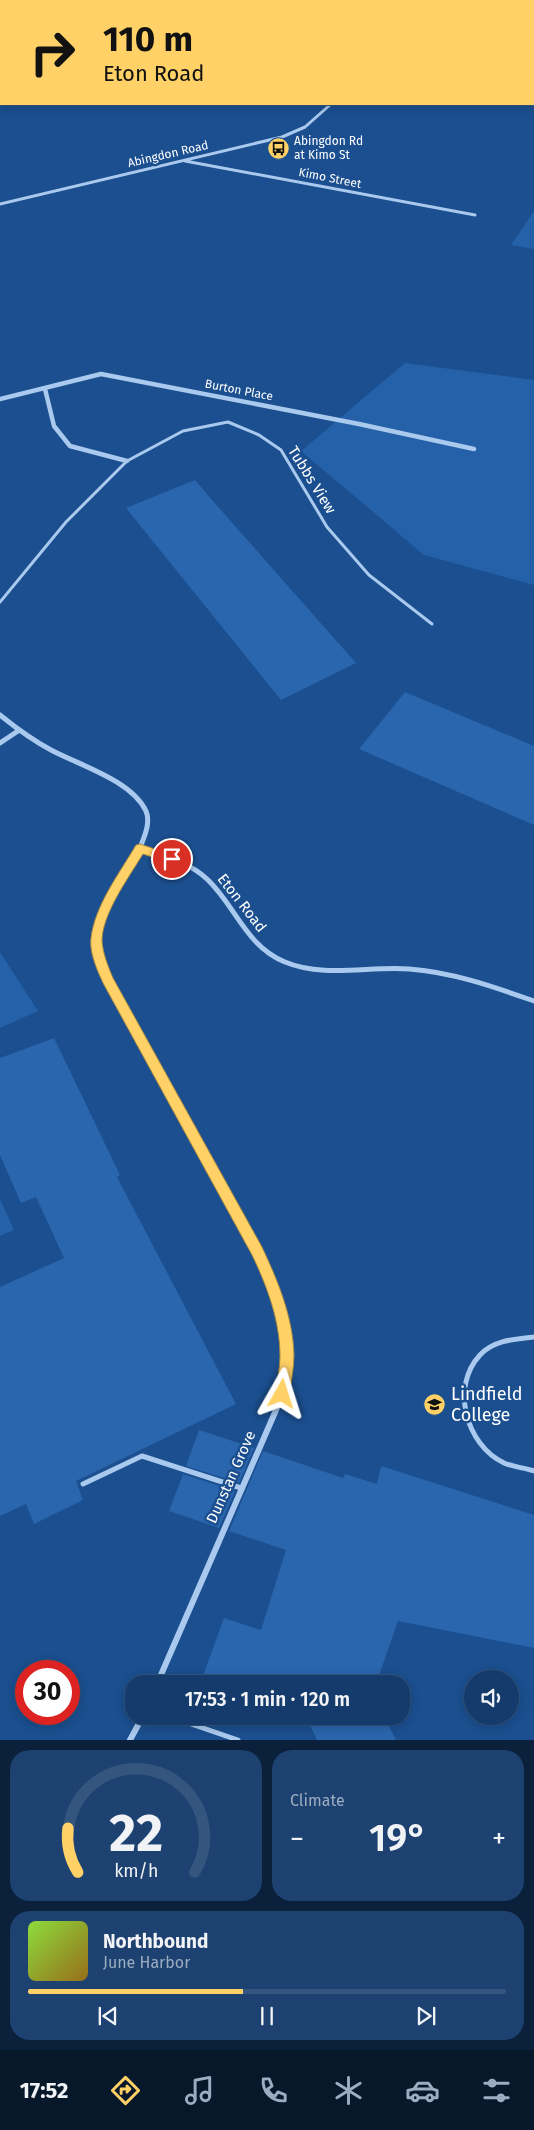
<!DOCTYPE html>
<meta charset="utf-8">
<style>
:root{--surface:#143b6b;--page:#1d4271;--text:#f1f3f6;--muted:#9dadc1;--line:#33557e;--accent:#ffd166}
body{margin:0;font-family:"Fira Sans",sans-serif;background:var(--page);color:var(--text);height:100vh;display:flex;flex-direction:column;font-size:19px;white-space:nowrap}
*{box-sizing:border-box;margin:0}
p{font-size:16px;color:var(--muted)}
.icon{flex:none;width:28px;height:28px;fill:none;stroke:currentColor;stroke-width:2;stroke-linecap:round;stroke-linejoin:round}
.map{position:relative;height:1740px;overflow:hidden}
.sheet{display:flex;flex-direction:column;gap:10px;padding:10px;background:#0b203b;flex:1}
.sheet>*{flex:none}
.guide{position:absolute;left:0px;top:0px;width:535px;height:105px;box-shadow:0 2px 12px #0003,0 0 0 1px var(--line);background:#ffd166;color:#111;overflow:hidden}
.buttons{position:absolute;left:464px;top:1670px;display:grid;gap:10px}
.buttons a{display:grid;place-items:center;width:55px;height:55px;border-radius:50%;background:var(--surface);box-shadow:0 2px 12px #0003,0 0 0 1px var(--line);font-size:25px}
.speed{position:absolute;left:15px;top:1660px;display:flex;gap:10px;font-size:25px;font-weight:700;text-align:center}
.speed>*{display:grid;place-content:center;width:65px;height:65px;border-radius:50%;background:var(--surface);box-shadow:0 2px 12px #0003,0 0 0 1px var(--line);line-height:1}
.speed .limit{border:8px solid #d22;background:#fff;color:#111}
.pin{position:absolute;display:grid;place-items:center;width:42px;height:42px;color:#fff;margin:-21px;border:2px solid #fff;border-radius:50%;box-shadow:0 1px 5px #0007}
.me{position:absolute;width:55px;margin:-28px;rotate:6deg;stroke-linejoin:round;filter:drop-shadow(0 0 4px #0008)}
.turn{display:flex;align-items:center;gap:18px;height:105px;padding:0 20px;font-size:22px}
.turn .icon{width:65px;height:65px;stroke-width:2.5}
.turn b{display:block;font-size:35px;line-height:42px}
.big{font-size:38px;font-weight:600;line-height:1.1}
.sheet .widget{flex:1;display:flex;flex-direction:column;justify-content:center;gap:8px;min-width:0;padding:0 18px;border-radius:20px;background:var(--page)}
.sheet .dial{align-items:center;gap:0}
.dial svg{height:130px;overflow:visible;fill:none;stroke:var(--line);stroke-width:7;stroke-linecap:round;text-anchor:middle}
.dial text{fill:var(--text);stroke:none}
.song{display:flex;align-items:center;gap:15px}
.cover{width:60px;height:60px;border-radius:8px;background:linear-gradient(135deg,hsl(90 70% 55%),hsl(40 70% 35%))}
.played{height:5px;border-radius:2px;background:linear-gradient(90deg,var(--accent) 45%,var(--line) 45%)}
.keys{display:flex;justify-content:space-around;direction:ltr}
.heat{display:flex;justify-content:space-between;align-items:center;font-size:28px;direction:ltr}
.sheet .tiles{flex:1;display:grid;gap:10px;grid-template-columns:1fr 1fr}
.widget:last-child{grid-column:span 2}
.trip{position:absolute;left:125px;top:1675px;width:285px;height:50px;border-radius:20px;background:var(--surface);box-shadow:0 2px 12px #0003,0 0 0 1px var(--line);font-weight:600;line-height:50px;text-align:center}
.menu{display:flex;height:80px;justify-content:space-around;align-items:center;background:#08182b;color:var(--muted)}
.menu .icon{width:35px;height:35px}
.menu .selected{color:var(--accent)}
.menu b{font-size:22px;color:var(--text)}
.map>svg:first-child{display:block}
.green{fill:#2461a8}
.building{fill:#2a66ad}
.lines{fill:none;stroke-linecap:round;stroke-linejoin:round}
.service-far1{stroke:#a9c9ee;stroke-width:3}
.service{stroke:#a9c9ee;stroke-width:5}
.minor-far3{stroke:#a9c9ee;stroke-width:3}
.minor-far2{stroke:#a9c9ee;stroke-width:4.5}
.minor-far1{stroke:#a9c9ee;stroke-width:5}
.minor{stroke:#a9c9ee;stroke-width:6}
.route{fill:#ffd166;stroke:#a68842}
.labels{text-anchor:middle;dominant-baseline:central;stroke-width:5;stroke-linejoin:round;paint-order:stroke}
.far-poi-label{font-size:12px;fill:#fff;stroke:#1b4f8f;text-anchor:start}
.far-street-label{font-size:12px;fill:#fff;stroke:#1b4f8f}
.street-label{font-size:15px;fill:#fff;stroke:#1b4f8f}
.near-poi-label{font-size:18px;fill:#fff;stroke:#1b4f8f;text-anchor:start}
</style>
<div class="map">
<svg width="534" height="1740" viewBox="0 0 534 1740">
<rect width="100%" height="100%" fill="#1b4f8f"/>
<!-- green -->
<path class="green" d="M 534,211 L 534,249 L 511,245 Z
M 405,363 L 534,380 L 534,585 L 424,555 L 301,451 Z
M 0,952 L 38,1011 L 0,1028 Z
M 0,1199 L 14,1230 L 0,1236 Z"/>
<!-- building -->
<path class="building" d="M 195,480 L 227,517 L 356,663 L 281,700 L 126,508 Z
M 405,692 L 534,746 L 534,825 L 359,749 Z
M 54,1038 L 120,1175 L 117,1177 L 236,1404 L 76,1481 L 83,1500 L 34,1524 L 26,1504 L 0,1516 L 0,1287 L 64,1258 L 36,1197 L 21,1203 L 0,1155 L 0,1058 Z
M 199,1430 L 254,1448 L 239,1483 L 186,1466 Z
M 263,1451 L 343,1478 L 345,1474 L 377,1484 L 381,1466 L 534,1515 L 534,1648 L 398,1621 L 376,1684 L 200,1684 L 224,1618 L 261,1630 L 286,1550 L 229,1531 Z
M 183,1474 L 235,1491 L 219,1528 L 169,1511 Z
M 290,1716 L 384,1716 L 396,1740 L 317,1740 L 309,1723 Z"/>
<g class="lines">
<!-- service-far1 -->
<path class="service-far1" d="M 0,602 L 66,522 L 127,461 L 183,431 L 228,422 L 259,435 L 281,450 L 327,527 L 369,575 L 432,624"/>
<!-- service -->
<path class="service" d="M 534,1337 C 515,1339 494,1340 480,1355 C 450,1387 466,1445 504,1463 C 513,1467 525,1468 534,1471
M 83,1484 L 142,1456 L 241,1488
M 168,1716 L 238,1740"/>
<!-- minor-far3 -->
<path class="minor-far3" d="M 432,1 L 434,0
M 185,161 L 475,215
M 0,204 L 282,137 L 305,127 L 331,104"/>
<!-- minor-far2 -->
<path class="minor-far2" d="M 45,389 L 54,426 L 70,446 L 127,461
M 0,399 L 101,374 L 359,424 L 474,449"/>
<!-- minor-far1 -->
<path class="minor-far1" d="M 0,715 C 16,728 32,740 51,750 C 79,765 131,780 146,811 C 151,823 144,837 140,848 C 163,856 190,862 208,880 C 236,907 246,946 285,962 C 323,978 369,966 409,969 C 452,972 494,987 534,1001
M 0,743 L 18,731
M 140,848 C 123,876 94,911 97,946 C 98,958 103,968 108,979 L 203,1153"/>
<!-- minor -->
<path class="minor" d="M 157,1684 L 283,1394 C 284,1381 287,1369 287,1356 C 286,1285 236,1213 203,1152
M 130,1740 L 143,1716"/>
</g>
<!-- route -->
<path class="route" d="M 140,844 L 176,856 L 177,859 L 172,864 L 143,854 C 129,877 102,914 102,941 C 103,954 108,966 113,978 L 262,1247 C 278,1281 293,1317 294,1355 C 294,1368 291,1381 290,1394 L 288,1399 L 282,1401 L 277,1399 L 275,1394 C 277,1381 280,1368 280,1356 C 280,1321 267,1286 252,1255 L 103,983 C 97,970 89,952 91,938 C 95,905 119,874 136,845 Z"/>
<!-- icons -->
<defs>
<symbol id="bus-disc" viewBox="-11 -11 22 22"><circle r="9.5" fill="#ffd166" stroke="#1b4f8f"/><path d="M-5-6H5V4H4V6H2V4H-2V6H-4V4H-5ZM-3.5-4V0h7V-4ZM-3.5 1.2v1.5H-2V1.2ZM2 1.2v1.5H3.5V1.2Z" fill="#111"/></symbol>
<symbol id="school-disc" viewBox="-11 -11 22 22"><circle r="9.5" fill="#ffd166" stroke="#1b4f8f"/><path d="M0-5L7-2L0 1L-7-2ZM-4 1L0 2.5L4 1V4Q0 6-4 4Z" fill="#111"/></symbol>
</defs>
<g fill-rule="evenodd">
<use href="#bus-disc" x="266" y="136" width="25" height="25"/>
<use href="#school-disc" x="422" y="1392" width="25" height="25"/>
</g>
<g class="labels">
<!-- far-poi labels -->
<g class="far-poi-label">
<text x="294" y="141">Abingdon Rd<tspan x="294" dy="14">at Kimo St</tspan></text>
</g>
<!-- far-street labels -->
<g class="far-street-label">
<text transform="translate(168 154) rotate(-13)">Abingdon Road</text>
<text transform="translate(330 178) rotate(11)">Kimo Street</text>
<text transform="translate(239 390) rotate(11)">Burton Place</text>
</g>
<!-- street labels -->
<g class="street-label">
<text transform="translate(312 480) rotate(58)">Tubbs View</text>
<text transform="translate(242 903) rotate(52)">Eton Road</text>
<text transform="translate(231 1477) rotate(-66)">Dunstan Grove</text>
</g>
<!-- near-poi labels -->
<g class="near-poi-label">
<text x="451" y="1394">Lindfield<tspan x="451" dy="21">College</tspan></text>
</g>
</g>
</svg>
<div class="buttons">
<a><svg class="icon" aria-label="sound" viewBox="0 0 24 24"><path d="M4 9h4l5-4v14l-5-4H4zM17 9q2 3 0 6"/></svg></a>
</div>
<div class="speed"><div class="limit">30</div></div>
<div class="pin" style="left:172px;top:859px;background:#d93025"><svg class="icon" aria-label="arrive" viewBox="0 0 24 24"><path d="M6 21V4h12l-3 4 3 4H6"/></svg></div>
<svg class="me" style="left:282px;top:1394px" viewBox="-20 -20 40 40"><path d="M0-17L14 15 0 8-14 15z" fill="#ffd166" stroke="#fff" stroke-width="4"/></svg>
<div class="trip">17:53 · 1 min · 120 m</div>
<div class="guide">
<div class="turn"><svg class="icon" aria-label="right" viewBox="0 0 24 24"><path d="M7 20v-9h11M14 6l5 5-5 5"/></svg><div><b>110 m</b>Eton Road</div></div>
</div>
</div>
<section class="sheet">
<div class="tiles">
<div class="widget dial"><svg viewBox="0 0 100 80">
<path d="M14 69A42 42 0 1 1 86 69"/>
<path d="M14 69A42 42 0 0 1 8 42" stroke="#ffd166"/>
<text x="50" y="56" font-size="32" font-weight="700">22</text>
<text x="50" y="72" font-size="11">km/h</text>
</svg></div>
<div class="widget"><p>Climate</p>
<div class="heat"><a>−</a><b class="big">19°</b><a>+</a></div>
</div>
<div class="widget">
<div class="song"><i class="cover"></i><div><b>Northbound</b><p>June Harbor</p></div></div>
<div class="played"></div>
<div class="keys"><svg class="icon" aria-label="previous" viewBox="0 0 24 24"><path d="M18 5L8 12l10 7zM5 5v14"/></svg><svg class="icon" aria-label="pause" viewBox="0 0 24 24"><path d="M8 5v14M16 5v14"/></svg><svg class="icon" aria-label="next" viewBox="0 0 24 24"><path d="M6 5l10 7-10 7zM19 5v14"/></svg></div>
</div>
</div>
</section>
<nav class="menu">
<b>17:52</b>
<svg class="icon selected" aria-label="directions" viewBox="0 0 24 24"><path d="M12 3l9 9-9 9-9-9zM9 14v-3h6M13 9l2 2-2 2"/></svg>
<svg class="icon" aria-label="music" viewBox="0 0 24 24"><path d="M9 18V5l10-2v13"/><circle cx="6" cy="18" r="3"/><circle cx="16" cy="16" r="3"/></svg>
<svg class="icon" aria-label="phone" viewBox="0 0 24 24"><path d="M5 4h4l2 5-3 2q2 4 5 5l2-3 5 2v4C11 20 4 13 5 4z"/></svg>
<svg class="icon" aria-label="climate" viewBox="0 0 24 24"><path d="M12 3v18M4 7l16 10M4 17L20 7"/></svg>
<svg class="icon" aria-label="car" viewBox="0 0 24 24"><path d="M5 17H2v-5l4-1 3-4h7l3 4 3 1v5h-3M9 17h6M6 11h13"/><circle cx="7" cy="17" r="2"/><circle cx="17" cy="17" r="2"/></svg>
<svg class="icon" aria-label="filters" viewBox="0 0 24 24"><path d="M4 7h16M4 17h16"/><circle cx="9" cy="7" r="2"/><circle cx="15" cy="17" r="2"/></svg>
</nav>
